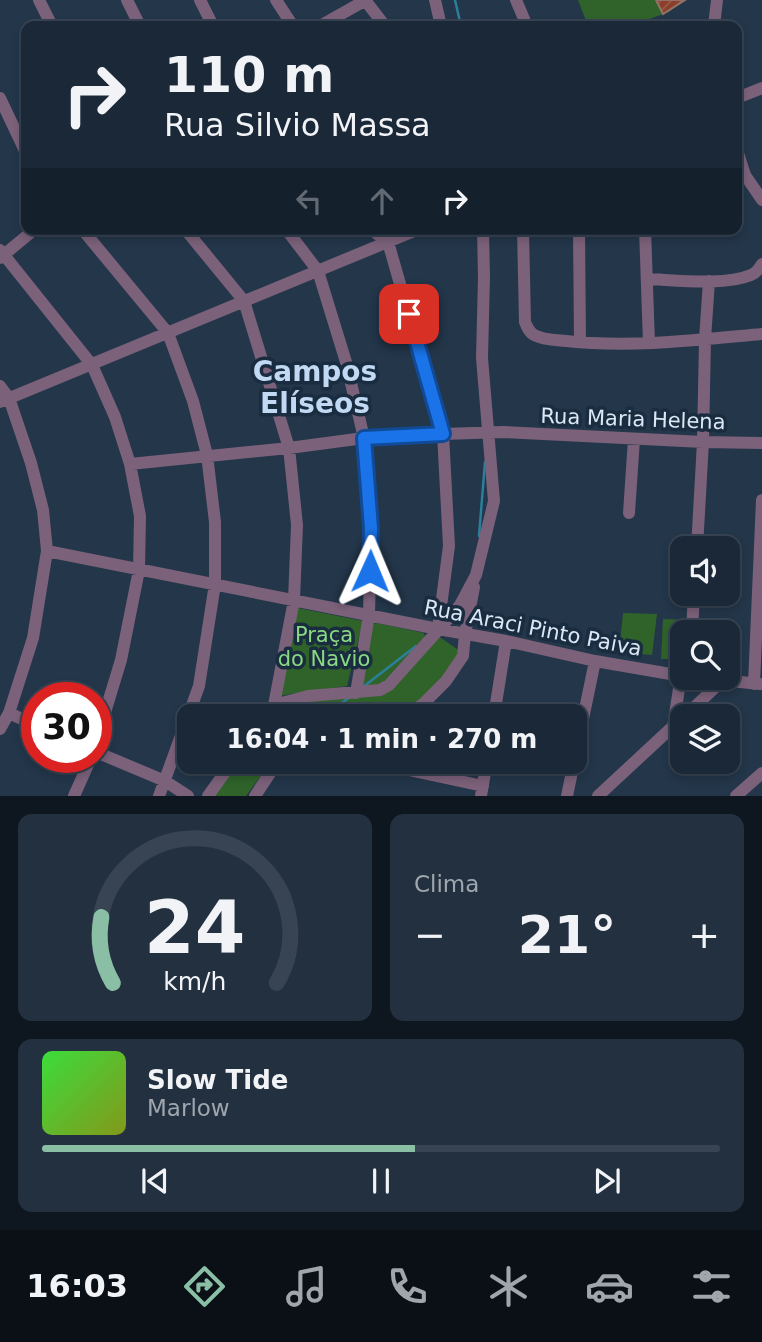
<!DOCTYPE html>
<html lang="pt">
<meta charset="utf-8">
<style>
:root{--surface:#1a2838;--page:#233040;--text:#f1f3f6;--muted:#9fa6ae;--line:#384453;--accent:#8abfa5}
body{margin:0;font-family:"DejaVu Sans",sans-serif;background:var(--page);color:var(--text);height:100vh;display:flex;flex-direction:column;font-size:26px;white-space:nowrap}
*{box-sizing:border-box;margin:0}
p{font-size:23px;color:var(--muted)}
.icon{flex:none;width:38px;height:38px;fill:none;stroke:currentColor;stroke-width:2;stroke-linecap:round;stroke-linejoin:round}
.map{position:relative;height:796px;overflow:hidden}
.sheet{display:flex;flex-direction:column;gap:18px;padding:18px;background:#0e161f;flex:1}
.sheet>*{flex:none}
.guide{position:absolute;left:21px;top:21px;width:721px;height:214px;border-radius:14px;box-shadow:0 4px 10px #0003,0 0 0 2px var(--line);background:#1a2838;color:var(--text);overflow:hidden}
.tools{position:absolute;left:670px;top:536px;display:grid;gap:14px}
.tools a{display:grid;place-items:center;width:70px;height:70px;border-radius:14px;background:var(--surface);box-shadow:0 4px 10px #0003,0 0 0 2px var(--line);font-size:35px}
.speed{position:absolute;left:21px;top:682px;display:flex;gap:14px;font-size:35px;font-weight:700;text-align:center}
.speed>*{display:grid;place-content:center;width:91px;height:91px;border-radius:50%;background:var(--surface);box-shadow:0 4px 10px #0003,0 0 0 2px var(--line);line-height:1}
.speed .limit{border:10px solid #d22;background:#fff;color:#111}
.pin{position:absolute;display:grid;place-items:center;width:60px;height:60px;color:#fff;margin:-30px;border-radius:14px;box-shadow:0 4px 10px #0006}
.me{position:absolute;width:77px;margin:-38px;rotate:1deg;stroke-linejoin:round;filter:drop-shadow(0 0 5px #0008)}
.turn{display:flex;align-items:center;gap:24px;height:147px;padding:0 28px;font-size:32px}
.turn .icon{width:91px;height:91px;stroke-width:2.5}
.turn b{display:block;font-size:49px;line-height:60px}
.lanes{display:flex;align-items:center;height:66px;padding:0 28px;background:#0003;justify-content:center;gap:35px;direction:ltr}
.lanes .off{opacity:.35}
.big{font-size:52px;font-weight:700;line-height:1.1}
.sheet .tile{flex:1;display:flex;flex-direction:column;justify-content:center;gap:10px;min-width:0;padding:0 24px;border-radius:14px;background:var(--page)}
.sheet .dial{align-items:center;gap:0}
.dial svg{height:182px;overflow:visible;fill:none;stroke:var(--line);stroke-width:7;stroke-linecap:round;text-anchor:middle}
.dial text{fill:var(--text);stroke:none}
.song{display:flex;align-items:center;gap:21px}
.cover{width:84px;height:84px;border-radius:10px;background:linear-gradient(135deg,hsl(120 70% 55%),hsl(70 70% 35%))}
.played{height:7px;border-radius:4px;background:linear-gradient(90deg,var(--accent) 55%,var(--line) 55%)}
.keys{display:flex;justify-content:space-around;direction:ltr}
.heat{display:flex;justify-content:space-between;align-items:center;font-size:38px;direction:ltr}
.sheet .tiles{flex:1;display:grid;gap:18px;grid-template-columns:1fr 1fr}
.tile:last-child{grid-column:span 2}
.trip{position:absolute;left:177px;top:704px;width:410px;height:70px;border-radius:14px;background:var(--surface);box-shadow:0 4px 10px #0003,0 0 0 2px var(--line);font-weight:700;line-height:70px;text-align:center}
.tabs{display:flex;height:112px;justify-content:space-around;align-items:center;background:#0a1016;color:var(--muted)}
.tabs .icon{width:49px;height:49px}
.tabs .current{color:var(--accent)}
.tabs b{font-size:32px;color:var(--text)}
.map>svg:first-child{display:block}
.green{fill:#2f632a}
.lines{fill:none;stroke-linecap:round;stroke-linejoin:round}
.stream{stroke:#2c7f9a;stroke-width:2.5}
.building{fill:url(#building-hatch);stroke:#927268;stroke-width:2}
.minor{stroke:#7b617a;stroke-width:12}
.route-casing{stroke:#114b97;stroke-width:18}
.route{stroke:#1a73e8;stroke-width:12}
.labels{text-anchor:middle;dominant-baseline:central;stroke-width:7;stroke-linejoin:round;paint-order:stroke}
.street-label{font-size:21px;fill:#dbe7f5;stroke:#192c40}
.park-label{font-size:21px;fill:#8ad882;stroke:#192c40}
.district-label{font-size:28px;font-weight:bold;fill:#c1d9f3;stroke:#192c40}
</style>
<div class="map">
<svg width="762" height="796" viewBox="0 0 762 796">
<defs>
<pattern id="building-hatch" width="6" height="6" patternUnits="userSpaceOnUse" patternTransform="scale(1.75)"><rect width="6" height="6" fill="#8b3e28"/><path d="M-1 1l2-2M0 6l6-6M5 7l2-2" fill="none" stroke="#9b5a48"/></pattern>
</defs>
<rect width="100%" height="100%" fill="#23364a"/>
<!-- green -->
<path class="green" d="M 578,0 L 685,0 L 669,12 L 630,26 L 588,26 Z
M 298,608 L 363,621 L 347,686 L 302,692 L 280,696 Z
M 623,613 L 657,614 L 652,655 L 619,652 Z
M 663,619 L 689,620 L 688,632 L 682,632 L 682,659 L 661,659 Z
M 377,623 L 424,633 L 425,637 L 382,684 L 361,689 L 372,624 Z
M 438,636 L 460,651 L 423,704 L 399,716 L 271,716 L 276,708 L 334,696 L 374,695 Z
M 238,761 L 272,761 L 246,796 L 213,796 Z"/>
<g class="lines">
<!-- stream -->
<path class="stream" d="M 455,0 L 461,26
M 479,536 L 485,462
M 363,687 L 416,646
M 324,716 L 350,697"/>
</g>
<!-- building -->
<path class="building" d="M 656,0 L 685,0 L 663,14 Z"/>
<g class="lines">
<!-- minor -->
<path class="minor" d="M 39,0 L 52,26
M 127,0 L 140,26
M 200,0 L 213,26
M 276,0 L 293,26
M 365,0 L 385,26
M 435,0 L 441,26
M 516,0 L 527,26
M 320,26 L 366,0
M 714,26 L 717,0
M 0,98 L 26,153
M 737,98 L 762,88
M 737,150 L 745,175 L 762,200
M 82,229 L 168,333 L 193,401 L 207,455 L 215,522 L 215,584 L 199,686 L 159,796
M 185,229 L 244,301 L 289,448 L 297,525 L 294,600 L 274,705
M 286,229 L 318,271 L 346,362 L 364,438 L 371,528 L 369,615 L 356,693
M 373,229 L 377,234 L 388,242 L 443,434 L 449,546 L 438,629
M 523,229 L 525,322 C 527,327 529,332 534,335 C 543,340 556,340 566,341 C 631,348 697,340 762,334
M 579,229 L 580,342
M 645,229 L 649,343
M 0,250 L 92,365 L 115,417 L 130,464 L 140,516 L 139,570 L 121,660 L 96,742
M 0,258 L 35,229
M 647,279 C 675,280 725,286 751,275 C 756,273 759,269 762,264
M 0,386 L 9,398 L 31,463 L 43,510 L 47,551 L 33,638 L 9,713 L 0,729
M 0,402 L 419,229
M 130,464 L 289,448 L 364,438 L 443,434 L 503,432 L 703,442 L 762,443
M 629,513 L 634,439
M 697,548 L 703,442 L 705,339 L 709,281
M 47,551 L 438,629 L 506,641 L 595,661 L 682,676
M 692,632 L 694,593
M 691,677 L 760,684
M 754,684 L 762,500
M 9,713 L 37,726
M 266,716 L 274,705 L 308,696 L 380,690 L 389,685 L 450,617 L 460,605 L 476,575 L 494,501 L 482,358 L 484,277 L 483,229
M 405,716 L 423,704 L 446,681 L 463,656 L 465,634 L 474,587
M 494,716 L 506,641
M 685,716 L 723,680
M 673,727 L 681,676
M 96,752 L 165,781 L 188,796
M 367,761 L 483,786
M 74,796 L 91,758
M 208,796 L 233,761
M 255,796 L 278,761
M 481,796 L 487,761
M 567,796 L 595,661
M 598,796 L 682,718
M 736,796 L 762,773"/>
</g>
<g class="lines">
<defs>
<path id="route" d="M 370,571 L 371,528 L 364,438 L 443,434 L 409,314"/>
</defs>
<!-- route casing -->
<use href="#route" class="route-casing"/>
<!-- route -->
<use href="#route" class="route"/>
</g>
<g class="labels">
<!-- street labels -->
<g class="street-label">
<text transform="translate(633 419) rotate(2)">Rua Maria Helena</text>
<text transform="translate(533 628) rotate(11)">Rua Araci Pinto Paiva</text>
</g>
<!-- park labels -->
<g class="park-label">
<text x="324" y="635">Praça<tspan x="324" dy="24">do Navio</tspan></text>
</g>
<!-- district labels -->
<g class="district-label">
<text x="315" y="371">Campos<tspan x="315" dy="32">Elíseos</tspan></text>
</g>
</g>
</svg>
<div class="tools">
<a><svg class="icon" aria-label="sound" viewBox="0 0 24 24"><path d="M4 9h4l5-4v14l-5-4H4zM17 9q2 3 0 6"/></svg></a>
<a><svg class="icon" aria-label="search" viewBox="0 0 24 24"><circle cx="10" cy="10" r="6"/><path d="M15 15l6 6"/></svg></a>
<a><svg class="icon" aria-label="layers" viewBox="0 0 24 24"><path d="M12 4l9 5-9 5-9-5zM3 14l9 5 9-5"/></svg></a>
</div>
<div class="speed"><div class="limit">30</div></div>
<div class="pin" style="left:409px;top:314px;background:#d93025"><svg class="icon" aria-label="arrive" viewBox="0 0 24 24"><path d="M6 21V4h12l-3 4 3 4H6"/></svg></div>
<svg class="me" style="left:370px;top:571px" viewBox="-20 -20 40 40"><path d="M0-17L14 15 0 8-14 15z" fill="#1a73e8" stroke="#fff" stroke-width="4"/></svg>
<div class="trip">16:04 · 1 min · 270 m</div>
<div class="guide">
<div class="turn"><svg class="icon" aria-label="right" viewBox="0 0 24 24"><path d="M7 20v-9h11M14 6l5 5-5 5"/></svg><div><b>110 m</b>Rua Silvio Massa</div></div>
<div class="lanes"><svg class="icon off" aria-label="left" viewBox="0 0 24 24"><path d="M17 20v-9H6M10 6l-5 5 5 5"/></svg><svg class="icon off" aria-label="ahead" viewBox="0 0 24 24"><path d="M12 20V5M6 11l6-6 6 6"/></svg><svg class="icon" aria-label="right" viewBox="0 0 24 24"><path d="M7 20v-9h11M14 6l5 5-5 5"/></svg></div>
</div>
</div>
<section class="sheet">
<div class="tiles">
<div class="tile dial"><svg viewBox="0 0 100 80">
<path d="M14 69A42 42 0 1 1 86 69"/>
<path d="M14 69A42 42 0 0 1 9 40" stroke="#8abfa5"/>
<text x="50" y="56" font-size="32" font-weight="700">24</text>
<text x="50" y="72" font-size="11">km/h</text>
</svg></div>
<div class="tile"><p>Clima</p>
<div class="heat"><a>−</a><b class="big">21°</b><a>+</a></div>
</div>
<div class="tile">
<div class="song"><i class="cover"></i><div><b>Slow Tide</b><p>Marlow</p></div></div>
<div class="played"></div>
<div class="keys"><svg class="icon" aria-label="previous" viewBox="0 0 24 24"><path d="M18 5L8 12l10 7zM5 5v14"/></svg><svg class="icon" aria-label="pause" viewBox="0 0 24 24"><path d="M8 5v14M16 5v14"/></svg><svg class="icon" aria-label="next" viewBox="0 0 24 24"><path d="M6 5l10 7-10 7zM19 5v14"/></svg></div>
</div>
</div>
</section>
<nav class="tabs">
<b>16:03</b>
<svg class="icon current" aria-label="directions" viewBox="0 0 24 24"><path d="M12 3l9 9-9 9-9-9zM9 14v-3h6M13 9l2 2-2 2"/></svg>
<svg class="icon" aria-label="music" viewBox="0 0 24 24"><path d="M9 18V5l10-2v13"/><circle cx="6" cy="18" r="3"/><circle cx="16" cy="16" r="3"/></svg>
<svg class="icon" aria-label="phone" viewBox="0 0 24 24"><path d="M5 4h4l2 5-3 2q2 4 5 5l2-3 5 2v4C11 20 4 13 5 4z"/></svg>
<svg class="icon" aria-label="climate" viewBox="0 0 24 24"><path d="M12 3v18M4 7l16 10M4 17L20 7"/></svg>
<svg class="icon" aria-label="car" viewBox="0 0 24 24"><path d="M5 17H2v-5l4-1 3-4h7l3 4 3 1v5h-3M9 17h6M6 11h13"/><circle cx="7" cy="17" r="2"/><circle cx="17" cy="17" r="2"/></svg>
<svg class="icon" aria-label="filters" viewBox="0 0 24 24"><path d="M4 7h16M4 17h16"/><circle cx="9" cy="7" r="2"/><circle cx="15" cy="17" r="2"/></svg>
</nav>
